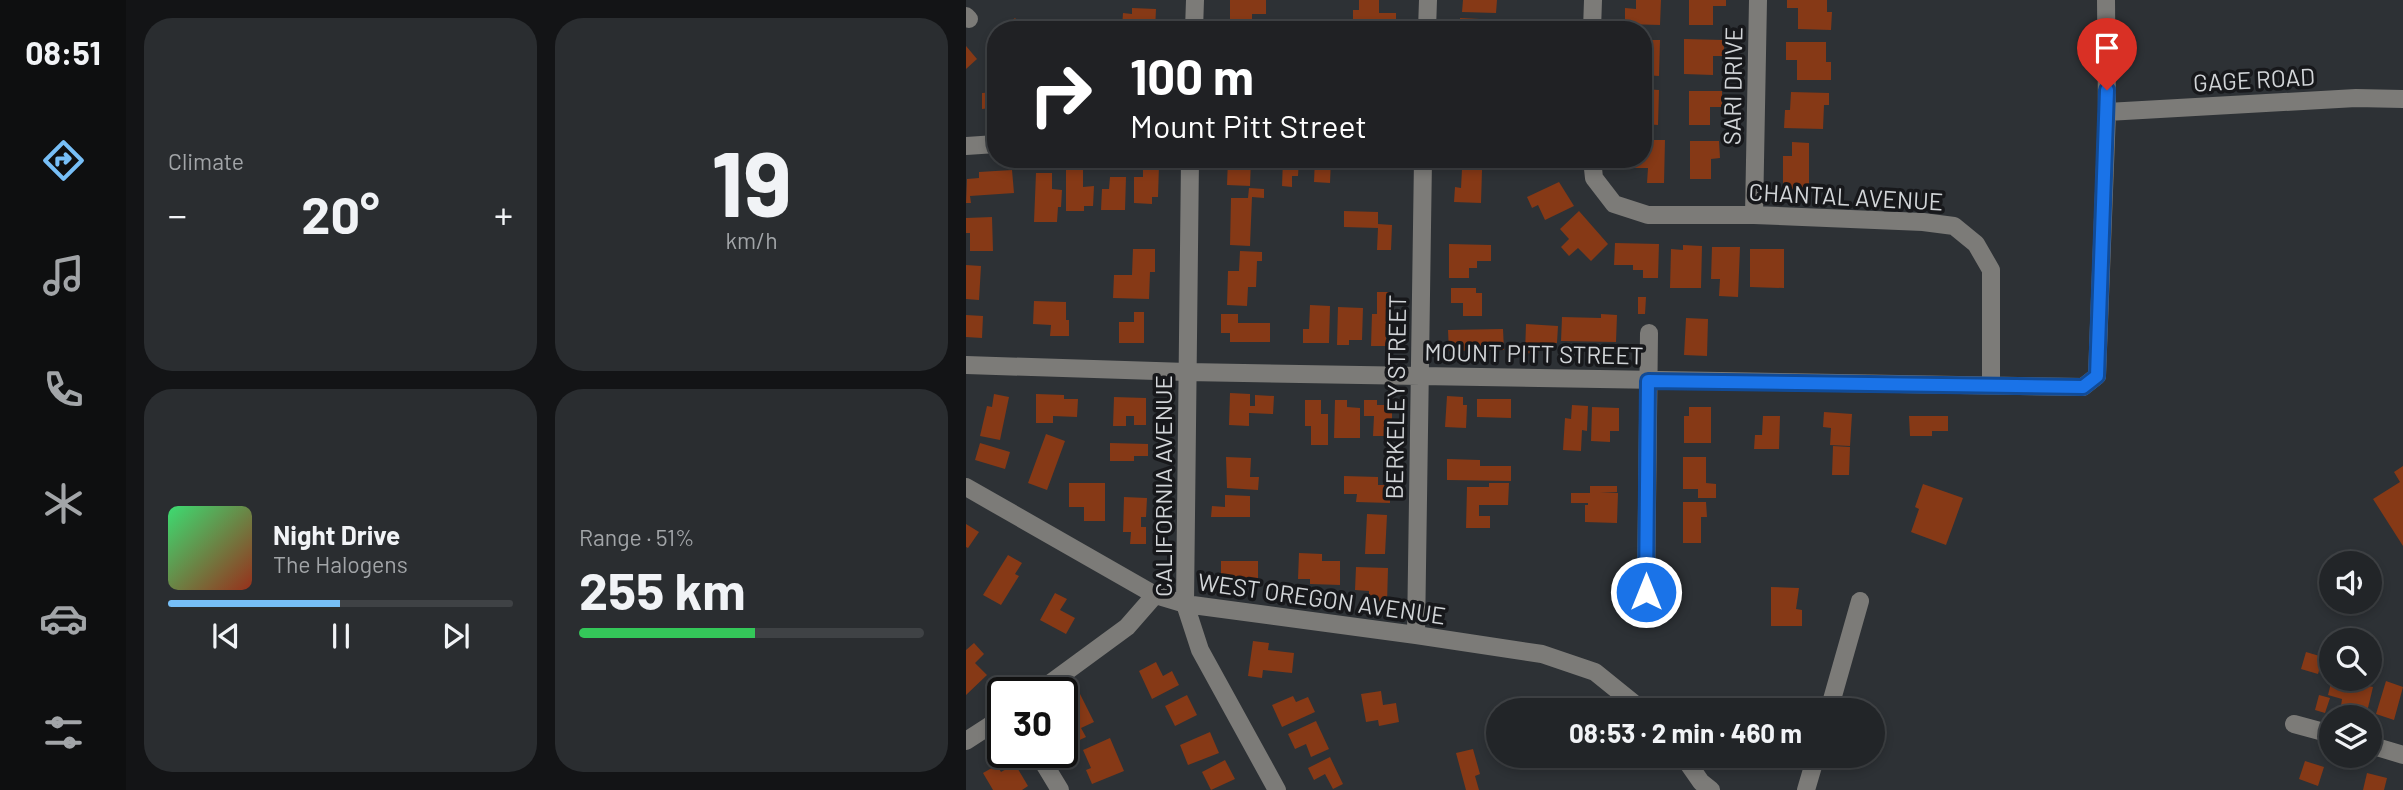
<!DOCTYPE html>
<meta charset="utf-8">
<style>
:root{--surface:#222528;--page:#2a2d30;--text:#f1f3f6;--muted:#a2a5a8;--line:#3f4245;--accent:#77bff7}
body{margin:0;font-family:Barlow,sans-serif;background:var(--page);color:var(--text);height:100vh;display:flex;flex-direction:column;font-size:26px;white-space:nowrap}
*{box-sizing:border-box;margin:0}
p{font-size:23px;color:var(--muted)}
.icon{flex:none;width:38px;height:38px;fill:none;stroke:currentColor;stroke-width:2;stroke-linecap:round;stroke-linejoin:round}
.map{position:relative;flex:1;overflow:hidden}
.sheet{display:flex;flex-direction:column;gap:18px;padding:18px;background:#131416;width:840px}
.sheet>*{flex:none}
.banner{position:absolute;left:21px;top:21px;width:665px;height:147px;border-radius:28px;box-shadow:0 4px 10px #0003,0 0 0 2px var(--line);background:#202124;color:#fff;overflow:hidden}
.controls{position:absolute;left:1353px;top:551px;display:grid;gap:14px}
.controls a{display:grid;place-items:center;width:63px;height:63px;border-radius:50%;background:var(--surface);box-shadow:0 4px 10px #0003,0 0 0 2px var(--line);font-size:35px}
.speed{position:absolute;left:21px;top:677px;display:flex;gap:14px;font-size:35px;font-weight:700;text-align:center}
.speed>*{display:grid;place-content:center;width:91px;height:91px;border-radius:50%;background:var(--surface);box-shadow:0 4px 10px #0003,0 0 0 2px var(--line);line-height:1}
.speed .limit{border:4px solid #111;border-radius:10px;background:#fff;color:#111}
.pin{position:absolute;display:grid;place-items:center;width:60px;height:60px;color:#fff;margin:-72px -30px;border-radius:50% 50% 50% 0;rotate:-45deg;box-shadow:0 0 7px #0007}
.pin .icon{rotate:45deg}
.me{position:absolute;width:77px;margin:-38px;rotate:0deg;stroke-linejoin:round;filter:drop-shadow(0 0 5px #0008)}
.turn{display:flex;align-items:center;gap:24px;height:147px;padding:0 28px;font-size:32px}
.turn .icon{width:91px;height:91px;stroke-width:2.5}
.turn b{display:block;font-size:49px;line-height:60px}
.big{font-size:52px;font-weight:700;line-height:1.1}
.sheet .card{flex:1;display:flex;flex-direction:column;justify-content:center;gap:10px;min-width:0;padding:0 24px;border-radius:28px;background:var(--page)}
.sheet .dial{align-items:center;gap:0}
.dial b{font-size:91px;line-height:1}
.song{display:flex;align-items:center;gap:21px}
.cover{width:84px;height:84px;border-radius:10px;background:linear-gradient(135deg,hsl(140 70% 55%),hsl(10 70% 35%))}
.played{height:7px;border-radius:4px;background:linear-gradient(90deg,var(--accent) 50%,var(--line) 50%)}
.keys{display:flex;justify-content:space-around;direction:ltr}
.heat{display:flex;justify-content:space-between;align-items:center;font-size:38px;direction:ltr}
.charge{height:10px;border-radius:5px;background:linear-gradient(90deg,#34c759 51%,var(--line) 0)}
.sheet .tiles{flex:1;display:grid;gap:18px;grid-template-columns:repeat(2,1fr)}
.trip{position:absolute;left:520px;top:698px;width:399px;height:70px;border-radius:35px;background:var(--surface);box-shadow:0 4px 10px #0003,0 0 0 2px var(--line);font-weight:700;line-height:70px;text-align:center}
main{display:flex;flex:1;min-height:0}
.dock{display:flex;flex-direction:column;width:126px;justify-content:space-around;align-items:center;background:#0e0f10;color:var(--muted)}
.dock .icon{width:49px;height:49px}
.dock .on{color:var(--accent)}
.dock b{font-size:32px;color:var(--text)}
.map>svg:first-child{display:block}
.building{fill:#863916}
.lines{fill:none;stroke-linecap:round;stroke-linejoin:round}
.minor{stroke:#7c7b78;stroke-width:18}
.route-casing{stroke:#114b97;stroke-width:18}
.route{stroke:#1a73e8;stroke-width:12}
.labels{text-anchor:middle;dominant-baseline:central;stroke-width:7;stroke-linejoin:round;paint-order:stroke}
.street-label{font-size:24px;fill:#d2d5d8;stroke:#17181b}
</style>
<main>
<nav class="dock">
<b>08:51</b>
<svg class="icon on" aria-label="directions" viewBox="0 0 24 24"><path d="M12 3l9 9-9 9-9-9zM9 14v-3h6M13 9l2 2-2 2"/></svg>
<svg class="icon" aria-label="music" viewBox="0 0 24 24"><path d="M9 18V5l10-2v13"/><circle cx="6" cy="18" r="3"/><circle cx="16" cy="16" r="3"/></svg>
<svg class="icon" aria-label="phone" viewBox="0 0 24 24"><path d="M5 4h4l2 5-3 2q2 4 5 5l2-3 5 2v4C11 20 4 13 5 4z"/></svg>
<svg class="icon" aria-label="climate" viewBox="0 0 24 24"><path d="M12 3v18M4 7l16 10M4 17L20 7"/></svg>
<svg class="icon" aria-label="car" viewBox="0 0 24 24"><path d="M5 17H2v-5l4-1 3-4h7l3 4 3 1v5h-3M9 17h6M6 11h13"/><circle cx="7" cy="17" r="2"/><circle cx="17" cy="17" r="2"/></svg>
<svg class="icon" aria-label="filters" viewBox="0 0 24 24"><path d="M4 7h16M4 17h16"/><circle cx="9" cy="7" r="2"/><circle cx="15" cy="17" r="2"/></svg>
</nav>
<section class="sheet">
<div class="tiles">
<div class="card"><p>Climate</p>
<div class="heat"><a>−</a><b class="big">20°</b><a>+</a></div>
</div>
<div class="card dial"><b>19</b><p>km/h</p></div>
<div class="card">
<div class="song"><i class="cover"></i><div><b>Night Drive</b><p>The Halogens</p></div></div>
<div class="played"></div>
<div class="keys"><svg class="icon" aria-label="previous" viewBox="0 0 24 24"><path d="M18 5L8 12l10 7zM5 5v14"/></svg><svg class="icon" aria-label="pause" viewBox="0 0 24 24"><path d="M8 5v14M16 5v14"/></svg><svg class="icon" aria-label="next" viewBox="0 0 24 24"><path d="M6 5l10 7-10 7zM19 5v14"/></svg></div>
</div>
<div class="card"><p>Range · 51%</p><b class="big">255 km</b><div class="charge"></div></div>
</div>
</section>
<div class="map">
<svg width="1437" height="790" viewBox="0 0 1437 790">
<rect width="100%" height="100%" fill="#2d3135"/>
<!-- building -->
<path class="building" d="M 264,0 L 300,0 L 300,14 L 286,14 L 286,25 L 264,25 Z
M 393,0 L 413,0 L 413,13 L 430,13 L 430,29 L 387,29 L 387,10 L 393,10 Z
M 497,0 L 531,0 L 530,13 L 496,12 Z
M 670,0 L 695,0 L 694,25 L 659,24 L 659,8 L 670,9 Z
M 723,0 L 760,0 L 760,6 L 747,6 L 747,25 L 723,25 Z
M 821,0 L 861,0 L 861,12 L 866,12 L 865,30 L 832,29 L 832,8 L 821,8 Z
M 166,8 L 190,9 L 189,30 L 156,28 L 157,13 L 166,14 Z
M 49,18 L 59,30 L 34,30 Z
M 494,18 L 514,19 L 513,30 L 494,30 Z
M 718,39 L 758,40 L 758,56 L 747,56 L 747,75 L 718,74 Z
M 677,40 L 694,40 L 693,76 L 677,75 Z
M 820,42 L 860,42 L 860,62 L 865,62 L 865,80 L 831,80 L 831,60 L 820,60 Z
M 0,46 L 11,59 L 0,69 Z
M 677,89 L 693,90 L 692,125 L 677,124 Z
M 723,91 L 756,91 L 756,107 L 744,107 L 744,125 L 723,125 Z
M 30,92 L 30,115 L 26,116 L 25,108 L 16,109 L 16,93 Z
M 825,92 L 863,93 L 863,105 L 858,105 L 857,129 L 818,128 L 819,110 L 824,110 Z
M 677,140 L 699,140 L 698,183 L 681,183 L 682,168 L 664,168 L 664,159 L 677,159 Z
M 724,141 L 753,141 L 754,158 L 745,159 L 745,179 L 724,179 Z
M 826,142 L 843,143 L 843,189 L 817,189 L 817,156 L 826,156 Z
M 262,159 L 285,159 L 284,186 L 261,185 Z
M 317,159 L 333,159 L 332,176 L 326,176 L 326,187 L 316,186 Z
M 349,159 L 365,159 L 364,183 L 348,182 Z
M 560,159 L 583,159 L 583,170 L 560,170 Z
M 177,165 L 193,165 L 192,197 L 186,197 L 186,204 L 168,203 L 168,177 L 177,177 Z
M 496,169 L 516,170 L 515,203 L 488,202 L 489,187 L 495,188 Z
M 46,170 L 48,193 L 4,196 L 5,203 L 0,203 L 1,179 L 13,178 L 13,172 Z
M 100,170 L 117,170 L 117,187 L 128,186 L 127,206 L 118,206 L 118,211 L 100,211 Z
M 70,173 L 86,173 L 86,189 L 96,190 L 95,207 L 92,207 L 91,222 L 68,222 Z
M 144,177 L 160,177 L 159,210 L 135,210 L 136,189 L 143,189 Z
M 593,182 L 608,206 L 579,220 L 572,205 L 566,208 L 561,197 Z
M 283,188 L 298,189 L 298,198 L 286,197 L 284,246 L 264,245 L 265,198 L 282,198 Z
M 378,211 L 412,212 L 412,224 L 426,225 L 425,250 L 411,250 L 412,228 L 378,227 Z
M 613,211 L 642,244 L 625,261 L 612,248 L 603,256 L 595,247 L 603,239 L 594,229 Z
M 26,217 L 27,251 L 4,251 L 4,233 L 0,233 L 0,218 Z
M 649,243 L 693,244 L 692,278 L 677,278 L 677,270 L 667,270 L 667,265 L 648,265 Z
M 483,244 L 525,245 L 525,261 L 511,261 L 511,268 L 503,268 L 503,278 L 483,278 Z
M 717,245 L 736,246 L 735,288 L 704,288 L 705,249 L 717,250 Z
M 746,247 L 774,247 L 772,297 L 753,296 L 754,279 L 745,279 Z
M 167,249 L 189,249 L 189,272 L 184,272 L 183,299 L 147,298 L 148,275 L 166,275 Z
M 784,249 L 818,249 L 818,288 L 784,287 Z
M 274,251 L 296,252 L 296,261 L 291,261 L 290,287 L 282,287 L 281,306 L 261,305 L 262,271 L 273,271 Z
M 0,265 L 15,266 L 13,300 L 0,299 Z
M 485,288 L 510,288 L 510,293 L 516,293 L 516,316 L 497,316 L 497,303 L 485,303 Z
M 411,292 L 424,292 L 424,301 L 428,301 L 428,334 L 420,334 L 420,346 L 405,346 L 406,314 L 411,314 Z
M 672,297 L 680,297 L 679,314 L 672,314 Z
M 68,301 L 100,302 L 100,320 L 103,320 L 103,336 L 84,336 L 85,325 L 67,324 Z
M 344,305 L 364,306 L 363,343 L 337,343 L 337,329 L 343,329 Z
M 372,307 L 397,308 L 396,340 L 383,340 L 383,345 L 371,345 Z
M 168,312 L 178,312 L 178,343 L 153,343 L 153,322 L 168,322 Z
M 255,314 L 272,314 L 272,323 L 304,323 L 304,342 L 264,342 L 264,333 L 255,333 Z
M 635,314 L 651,315 L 650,342 L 595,341 L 596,317 L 635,318 Z
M 0,315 L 17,316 L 16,338 L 0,337 Z
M 720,318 L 742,319 L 741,356 L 718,355 Z
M 560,324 L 592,326 L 591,343 L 573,343 L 572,354 L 559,353 Z
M 537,329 L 538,350 L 483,351 L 482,330 Z
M 264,393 L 284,394 L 284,406 L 289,406 L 289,395 L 308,396 L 307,414 L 283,413 L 283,426 L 263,425 Z
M 28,394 L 43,397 L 34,440 L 14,436 L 21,406 L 26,407 Z
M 70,394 L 98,395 L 98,399 L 112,399 L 111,417 L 87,416 L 87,423 L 70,423 Z
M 481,396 L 497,397 L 497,405 L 501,405 L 500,428 L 479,427 Z
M 148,397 L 180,398 L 180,425 L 168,425 L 168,416 L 160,416 L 160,426 L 147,426 Z
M 511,399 L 545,399 L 545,418 L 511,417 Z
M 339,400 L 355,400 L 355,414 L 362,414 L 362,445 L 345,445 L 345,426 L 339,426 Z
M 369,400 L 381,400 L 381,407 L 394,408 L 394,438 L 368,438 Z
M 398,400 L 411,400 L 411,405 L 426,405 L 426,436 L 407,436 L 408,416 L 398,416 Z
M 606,405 L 622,406 L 621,431 L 616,430 L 615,451 L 597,450 L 599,418 L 605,419 Z
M 626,407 L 653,408 L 653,431 L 644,431 L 644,442 L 625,441 Z
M 723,407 L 745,407 L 745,443 L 718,443 L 718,416 L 723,416 Z
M 858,412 L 886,414 L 884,446 L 864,445 L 865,428 L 857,427 Z
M 797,416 L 814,416 L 813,449 L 788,449 L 789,435 L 796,435 Z
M 943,416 L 982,416 L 982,431 L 966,431 L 966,436 L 944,436 Z
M 80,434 L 99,441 L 81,490 L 62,483 Z
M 14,443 L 44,452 L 39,469 L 9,460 Z
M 144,443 L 182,444 L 182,456 L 168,456 L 168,461 L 144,461 Z
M 867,446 L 884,447 L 883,475 L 866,475 Z
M 260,457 L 285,458 L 284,477 L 293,477 L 292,490 L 261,488 Z
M 717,457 L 740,457 L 740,483 L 750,484 L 750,498 L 732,498 L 732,489 L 717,489 Z
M 481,459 L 514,460 L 514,466 L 545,466 L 545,481 L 481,480 Z
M 1437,466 L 1437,546 L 1407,499 L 1434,482 L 1428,472 Z
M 378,476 L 412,477 L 412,485 L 424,485 L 424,503 L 390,502 L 391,494 L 378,494 Z
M 103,483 L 139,483 L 139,521 L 118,521 L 118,507 L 103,507 Z
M 523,483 L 543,483 L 542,505 L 513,505 L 513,516 L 524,516 L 524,528 L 500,528 L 501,487 L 523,487 Z
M 957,484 L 997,498 L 980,545 L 945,532 L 953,509 L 949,507 Z
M 624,486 L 651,486 L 651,492 L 634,492 L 652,493 L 651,523 L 619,522 L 619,505 L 622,505 L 622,503 L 605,503 L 605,493 L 624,493 Z
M 259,495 L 284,496 L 284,517 L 245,517 L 246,506 L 259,507 Z
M 158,497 L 181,498 L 180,517 L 175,517 L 175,527 L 180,527 L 180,544 L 164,544 L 165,532 L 157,532 Z
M 717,502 L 740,502 L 741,517 L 735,517 L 735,543 L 717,543 Z
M 401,514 L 421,515 L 419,554 L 399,554 Z
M 0,524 L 13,532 L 2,548 L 0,547 Z
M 333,553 L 356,554 L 356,561 L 374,561 L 374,585 L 344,584 L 344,579 L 332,579 Z
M 42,555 L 56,563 L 49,574 L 53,576 L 35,605 L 17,595 Z
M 255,561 L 292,561 L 292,586 L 260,585 L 260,576 L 255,576 Z
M 390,567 L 422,568 L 421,604 L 403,603 L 403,591 L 389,590 Z
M 805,587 L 833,588 L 830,609 L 836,610 L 836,626 L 805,626 Z
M 89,593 L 101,599 L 94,610 L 109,618 L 100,634 L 74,620 Z
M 287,641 L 303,643 L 302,650 L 328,653 L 326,673 L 297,670 L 296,678 L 282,676 Z
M 8,643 L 18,654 L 9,663 L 21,675 L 0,695 L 0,650 Z
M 1340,652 L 1357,657 L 1352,674 L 1335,669 Z
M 190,662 L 197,676 L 206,671 L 213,685 L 186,699 L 173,671 Z
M 1366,679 L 1407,687 L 1401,712 L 1375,706 L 1376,699 L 1362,695 Z
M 1420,681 L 1437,687 L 1428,720 L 1410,714 Z
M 415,691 L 417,705 L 430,703 L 433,722 L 413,726 L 412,720 L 400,722 L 395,694 Z
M 114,694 L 128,722 L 115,728 L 120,737 L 103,745 L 96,731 L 96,703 Z
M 221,695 L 231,715 L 209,726 L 199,706 Z
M 1353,695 L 1364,698 L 1359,713 L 1349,710 Z
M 327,696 L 330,702 L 342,697 L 349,712 L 316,727 L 306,705 Z
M 532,719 L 532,744 L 528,745 L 523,721 Z
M 350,721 L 363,749 L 345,757 L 340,744 L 329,749 L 322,734 Z
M 244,732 L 253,753 L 222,765 L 214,745 Z
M 144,738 L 158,771 L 126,784 L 120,770 L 125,768 L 117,750 Z
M 507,749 L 514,774 L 509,776 L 513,790 L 500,790 L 490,753 Z
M 364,757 L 377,784 L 367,789 L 359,774 L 348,780 L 342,768 Z
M 259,760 L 269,779 L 245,790 L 236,772 Z
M 1339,761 L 1358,767 L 1352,786 L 1333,779 Z
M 49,764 L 62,786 L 56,790 L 27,790 L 17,773 L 31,765 L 35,772 Z
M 1401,773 L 1421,778 L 1418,790 L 1397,790 Z"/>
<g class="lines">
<!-- minor -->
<path class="minor" d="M 0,16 L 3,19
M 228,30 L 229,0
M 461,30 L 462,0
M 626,30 L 627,0
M 1141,112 L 1390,98 L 1437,99
M 0,146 L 30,144
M 224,159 L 219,604 L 234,650 L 311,790
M 626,159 L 628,178 L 648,204 L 682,215 L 788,215 L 957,222 L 988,226 L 1010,244 L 1025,270 L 1025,385
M 788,215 L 792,0
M 0,365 L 221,372 L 1117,387 L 1131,376 L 1141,112 L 1140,0
M 0,487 L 189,595 L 219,604 L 450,635 L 576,654 L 629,672 L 676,710
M 680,591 L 683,333
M 450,635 L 457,159
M 71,693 L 161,627 L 189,595
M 863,710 L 894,601
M 1328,724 L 1365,734
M 0,741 L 37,717
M 1404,745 L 1437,755
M 71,752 L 94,790
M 717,756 L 735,782 L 745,790
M 840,790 L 850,756"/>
</g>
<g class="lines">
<defs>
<path id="route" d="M 680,592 L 682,381 L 1117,387 L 1131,376 L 1141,90"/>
</defs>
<!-- route casing -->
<use href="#route" class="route-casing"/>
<!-- route -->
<use href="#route" class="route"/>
</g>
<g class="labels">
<!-- street labels -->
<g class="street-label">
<text transform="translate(1288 79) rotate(-3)">GAGE ROAD</text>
<text transform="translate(766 86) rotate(-89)">SARI DRIVE</text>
<text transform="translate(880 196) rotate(3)">CHANTAL AVENUE</text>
<text transform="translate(568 353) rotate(1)">MOUNT PITT STREET</text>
<text transform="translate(429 397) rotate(-89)">BERKELEY STREET</text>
<text transform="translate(196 486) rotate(-90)">CALIFORNIA AVENUE</text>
<text transform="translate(356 598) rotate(8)">WEST OREGON AVENUE</text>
</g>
</g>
</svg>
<div class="controls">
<a><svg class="icon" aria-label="sound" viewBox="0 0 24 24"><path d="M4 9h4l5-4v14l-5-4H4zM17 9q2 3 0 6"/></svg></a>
<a><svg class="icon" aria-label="search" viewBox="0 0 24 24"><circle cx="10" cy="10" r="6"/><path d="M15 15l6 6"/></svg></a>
<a><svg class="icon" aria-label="layers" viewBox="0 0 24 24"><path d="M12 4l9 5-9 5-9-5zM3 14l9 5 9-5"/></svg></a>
</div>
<div class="speed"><div class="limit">30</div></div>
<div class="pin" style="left:1141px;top:90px;background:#d93025"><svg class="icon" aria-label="arrive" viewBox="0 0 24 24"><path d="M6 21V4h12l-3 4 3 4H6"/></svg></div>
<svg class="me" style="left:680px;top:592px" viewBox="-20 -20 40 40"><circle r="17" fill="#1a73e8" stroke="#fff" stroke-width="3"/><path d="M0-11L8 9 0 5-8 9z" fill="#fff"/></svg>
<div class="trip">08:53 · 2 min · 460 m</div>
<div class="banner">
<div class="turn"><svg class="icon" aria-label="right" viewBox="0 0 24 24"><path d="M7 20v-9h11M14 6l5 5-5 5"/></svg><div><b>100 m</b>Mount Pitt Street</div></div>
</div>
</div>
</main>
